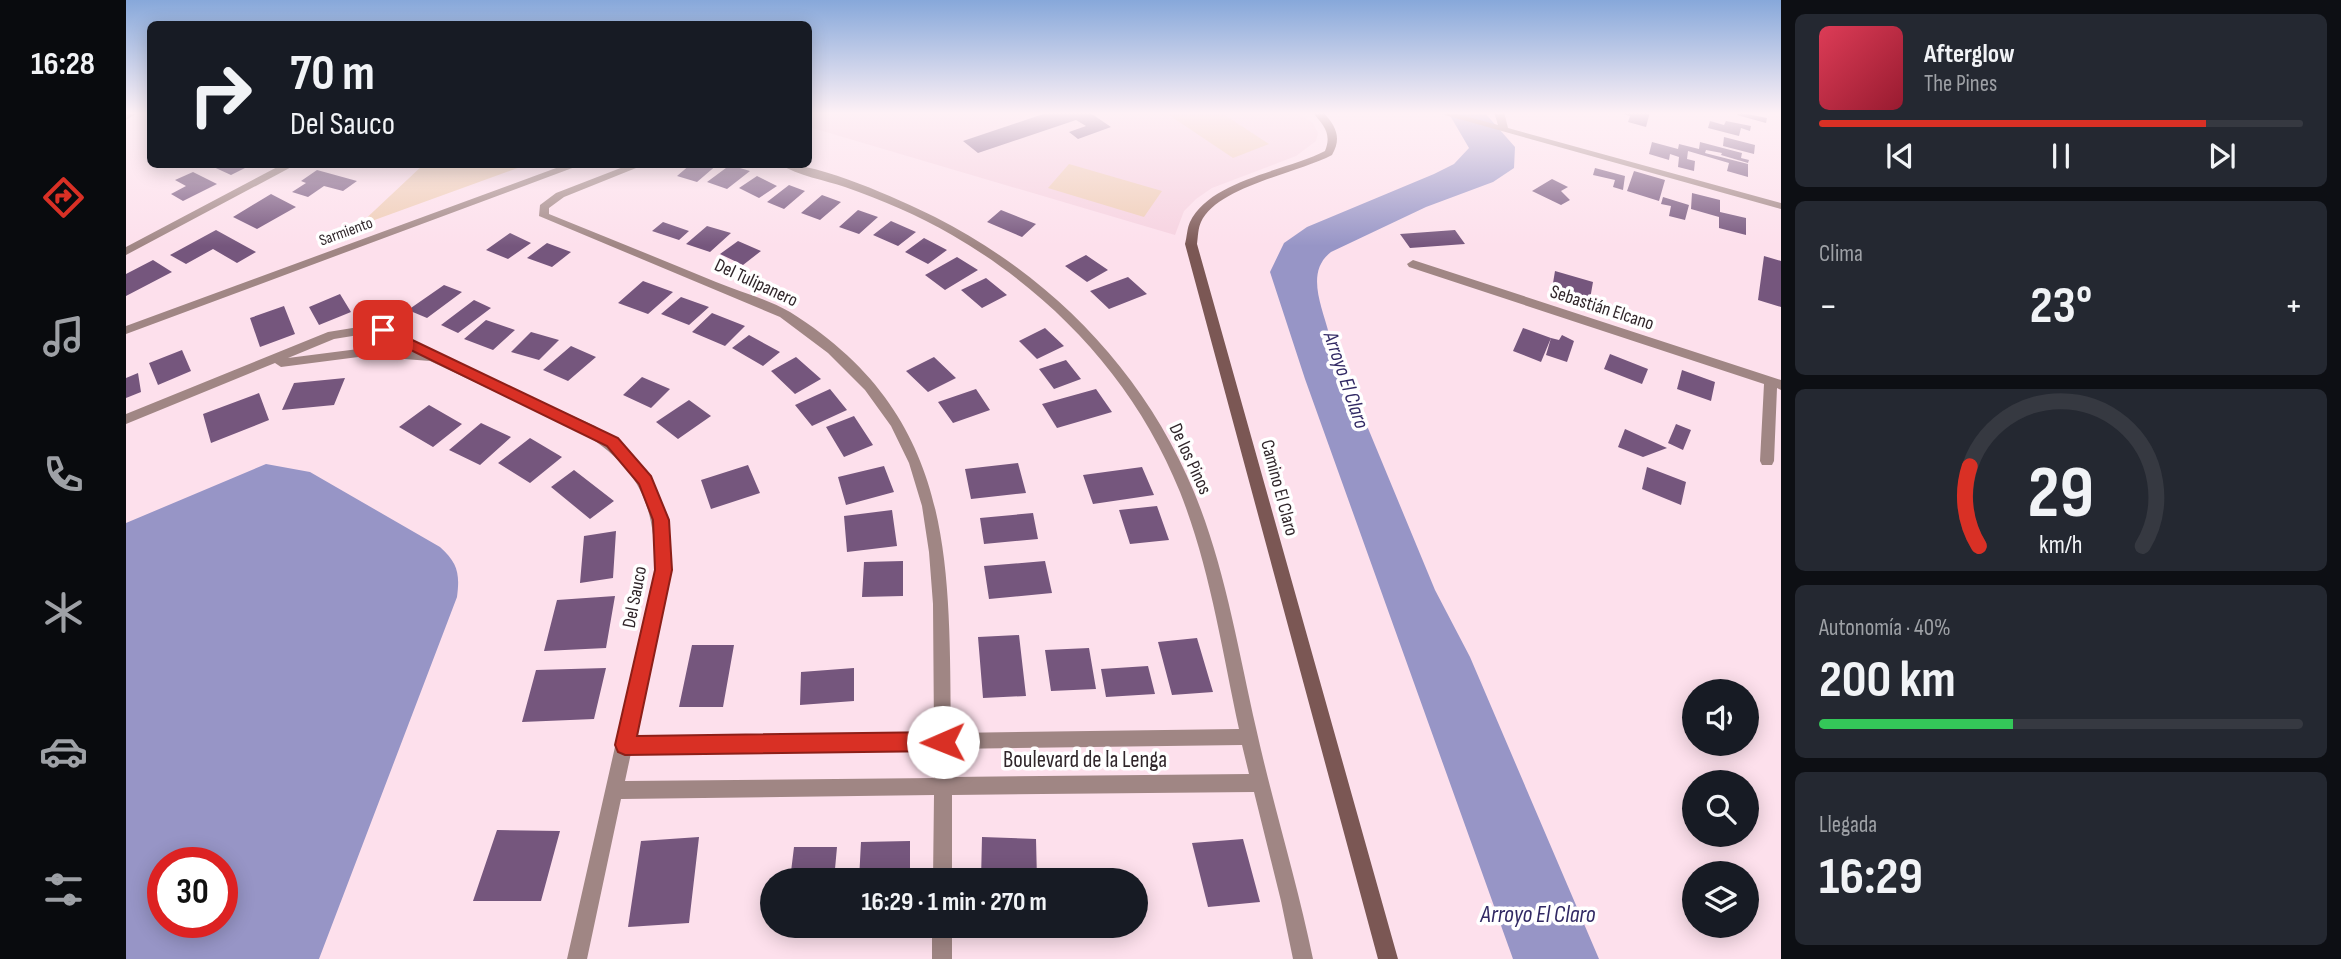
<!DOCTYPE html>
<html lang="es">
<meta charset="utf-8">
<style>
:root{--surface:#171b24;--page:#242831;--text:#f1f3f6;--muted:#9ea1a6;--line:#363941;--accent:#d93025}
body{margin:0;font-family:"Sofia Sans Condensed",sans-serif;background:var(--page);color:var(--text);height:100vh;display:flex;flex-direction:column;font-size:26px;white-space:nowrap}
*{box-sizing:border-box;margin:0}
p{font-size:23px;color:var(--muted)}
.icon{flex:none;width:38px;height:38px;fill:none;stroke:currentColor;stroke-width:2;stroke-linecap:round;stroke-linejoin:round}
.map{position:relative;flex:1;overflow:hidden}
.side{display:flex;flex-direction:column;gap:14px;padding:14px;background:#0d0f14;width:560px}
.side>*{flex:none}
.top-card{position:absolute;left:21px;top:21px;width:665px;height:147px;border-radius:10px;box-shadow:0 4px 18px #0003;background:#171b24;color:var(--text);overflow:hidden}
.controls{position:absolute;left:1556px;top:679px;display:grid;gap:14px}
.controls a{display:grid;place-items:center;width:77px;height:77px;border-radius:50%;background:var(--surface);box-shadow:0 4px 18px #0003;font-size:35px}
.speed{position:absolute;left:21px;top:847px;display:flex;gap:14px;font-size:35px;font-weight:700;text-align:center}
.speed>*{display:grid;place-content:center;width:91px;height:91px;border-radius:50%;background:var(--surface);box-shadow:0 4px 18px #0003;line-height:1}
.speed .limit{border:10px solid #d22;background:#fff;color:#111}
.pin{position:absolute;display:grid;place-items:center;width:60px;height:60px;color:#fff;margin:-30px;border-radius:14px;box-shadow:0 4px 10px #0006}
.me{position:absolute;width:77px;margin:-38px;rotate:269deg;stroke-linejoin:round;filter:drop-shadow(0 0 5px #0008)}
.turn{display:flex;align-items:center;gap:24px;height:147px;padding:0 28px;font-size:32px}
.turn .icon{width:91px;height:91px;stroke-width:2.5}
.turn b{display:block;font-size:49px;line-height:60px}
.big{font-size:52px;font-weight:700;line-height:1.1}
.side .card{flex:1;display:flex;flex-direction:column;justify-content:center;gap:10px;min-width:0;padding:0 24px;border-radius:10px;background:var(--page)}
.side .dial{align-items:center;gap:0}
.dial svg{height:182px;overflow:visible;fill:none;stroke:var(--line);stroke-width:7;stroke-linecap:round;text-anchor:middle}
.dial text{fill:var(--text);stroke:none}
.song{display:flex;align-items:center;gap:21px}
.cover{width:84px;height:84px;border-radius:10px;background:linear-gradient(135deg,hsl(350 70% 55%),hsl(350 70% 35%))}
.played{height:7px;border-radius:4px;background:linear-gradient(90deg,var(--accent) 80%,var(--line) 80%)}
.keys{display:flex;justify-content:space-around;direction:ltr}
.heat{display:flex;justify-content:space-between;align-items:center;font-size:38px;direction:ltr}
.charge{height:10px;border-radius:5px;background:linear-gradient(90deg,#34c759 40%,var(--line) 0)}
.trip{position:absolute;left:634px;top:868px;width:388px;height:70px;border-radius:35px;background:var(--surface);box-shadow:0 4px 18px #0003;font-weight:700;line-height:70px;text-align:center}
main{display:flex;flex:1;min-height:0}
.menu{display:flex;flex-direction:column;width:126px;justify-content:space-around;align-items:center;background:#090b0e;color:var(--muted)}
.menu .icon{width:49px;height:49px}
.menu .current{color:var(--accent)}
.menu b{font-size:32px;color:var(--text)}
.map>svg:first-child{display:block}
.built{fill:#f6d2e0}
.green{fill:#efcdb5}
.water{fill:#9795c6;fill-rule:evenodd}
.building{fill:#75567d}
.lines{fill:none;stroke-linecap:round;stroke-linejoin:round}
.street{fill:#a08684;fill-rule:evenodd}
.secondary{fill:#7b5754;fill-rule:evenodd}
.route{fill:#d93025;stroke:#8d1f18;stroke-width:2}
.labels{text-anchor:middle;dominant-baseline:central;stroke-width:7;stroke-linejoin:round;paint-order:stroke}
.far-street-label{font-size:16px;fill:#30262a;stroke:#fff}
.street-label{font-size:19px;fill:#30262a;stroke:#fff}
.water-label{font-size:21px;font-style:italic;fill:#312964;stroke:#fff}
.near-street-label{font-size:23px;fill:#30262a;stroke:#fff}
.near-water-label{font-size:24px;font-style:italic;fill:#312964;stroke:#fff}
</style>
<main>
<nav class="menu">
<b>16:28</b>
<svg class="icon current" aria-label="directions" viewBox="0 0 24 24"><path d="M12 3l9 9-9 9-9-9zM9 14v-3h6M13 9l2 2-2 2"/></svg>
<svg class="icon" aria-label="music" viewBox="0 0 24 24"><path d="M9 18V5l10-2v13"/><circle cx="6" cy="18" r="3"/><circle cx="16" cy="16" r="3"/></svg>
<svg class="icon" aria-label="phone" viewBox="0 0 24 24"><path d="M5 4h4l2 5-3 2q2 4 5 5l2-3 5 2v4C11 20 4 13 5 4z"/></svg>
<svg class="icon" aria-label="climate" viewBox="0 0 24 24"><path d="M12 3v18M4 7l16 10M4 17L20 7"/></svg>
<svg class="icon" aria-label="car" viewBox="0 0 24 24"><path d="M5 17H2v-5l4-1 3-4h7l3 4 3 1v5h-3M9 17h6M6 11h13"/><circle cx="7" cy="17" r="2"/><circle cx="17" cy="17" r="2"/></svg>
<svg class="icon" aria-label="filters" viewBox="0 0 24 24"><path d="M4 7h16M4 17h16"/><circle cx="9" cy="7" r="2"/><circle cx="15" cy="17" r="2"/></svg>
</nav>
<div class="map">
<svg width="1655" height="959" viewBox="0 0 1655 959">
<rect width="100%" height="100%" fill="#fde0ec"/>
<!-- built -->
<path class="built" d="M 682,112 L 1170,112 L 1187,123 L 1192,133 L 1190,141 L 1170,156 L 1086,188 L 1070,199 L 1058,211 L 1049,235 L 683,127 Z"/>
<!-- green -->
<path class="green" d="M 1051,112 L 1094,112 L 1143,144 L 1107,158 L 1043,115 Z
M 298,164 L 400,164 L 400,165 L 232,226 Z
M 943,164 L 1036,191 L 1018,217 L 922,188 Z"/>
<!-- water -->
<path class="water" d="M 1322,112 L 1358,112 L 1389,147 L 1388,168 L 1367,182 L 1300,207 L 1205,252 C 1179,272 1196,306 1203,334 L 1309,590 L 1344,657 L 1473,959 L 1387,959 L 1179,379 L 1144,272 L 1158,243 L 1181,227 L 1308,174 L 1328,164 L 1343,148 Z
M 140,464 L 184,472 L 314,547 C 332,563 334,574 331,597 L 193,959 L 0,959 L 0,523 ZM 37,863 L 96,863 L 96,922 L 37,922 Z"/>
<!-- building -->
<path class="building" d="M 923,112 L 963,112 L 985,127 L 952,139 L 943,132 L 960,126 L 950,120 L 852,153 L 837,141 Z
M 1524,112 L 1520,127 L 1502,122 L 1504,116 L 1494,113 Z
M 1612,112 L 1641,118 L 1640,123 L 1611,115 Z
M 1584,121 L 1598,125 L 1600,121 L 1625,126 L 1624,131 L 1615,128 L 1613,136 L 1582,128 Z
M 1598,137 L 1629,145 L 1628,154 L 1597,146 Z
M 1526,142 L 1552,149 L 1553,144 L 1573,149 L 1574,142 L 1616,153 L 1615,158 L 1623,160 L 1622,163 L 1595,155 L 1596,153 L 1580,150 L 1579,153 L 1622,164 L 1622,177 L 1601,171 L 1603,163 L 1562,151 L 1561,159 L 1569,161 L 1568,171 L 1552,167 L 1553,157 L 1544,154 L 1543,160 L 1523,154 Z
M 81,164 L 127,164 L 105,175 Z
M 565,164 L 592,164 L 571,182 L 551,176 Z
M 604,165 L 624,171 L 601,189 L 581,182 Z
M 1469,168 L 1499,176 L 1497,190 L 1487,187 L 1489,180 L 1467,175 Z
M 191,170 L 231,181 L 217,191 L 198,186 L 182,197 L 166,192 L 180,183 L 175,181 Z
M 1508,171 L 1539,180 L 1533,201 L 1501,191 Z
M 67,172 L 91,184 L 57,201 L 45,194 L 60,186 L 49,180 Z
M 631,176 L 651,186 L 633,198 L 613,188 Z
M 1426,179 L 1442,187 L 1435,191 L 1444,200 L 1435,205 L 1406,191 Z
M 663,185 L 679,191 L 658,209 L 641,202 Z
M 1566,193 L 1594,200 L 1594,212 L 1620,218 L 1620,235 L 1593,228 L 1593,217 L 1565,209 Z
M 145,194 L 170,207 L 131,229 L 107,217 Z
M 696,195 L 715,202 L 694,220 L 675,213 Z
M 1537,197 L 1563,205 L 1559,220 L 1543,216 L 1545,206 L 1535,204 Z
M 732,210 L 752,217 L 733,234 L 713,227 Z
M 875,210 L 910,224 L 896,237 L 861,222 Z
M 765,221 L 790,232 L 772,246 L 747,235 Z
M 537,222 L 563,231 L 553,240 L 526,231 Z
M 581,226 L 605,233 L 584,252 L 560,244 Z
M 90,230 L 130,252 L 111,263 L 87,249 L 60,264 L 44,255 Z
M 1329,230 L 1339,244 L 1284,248 L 1274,234 Z
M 384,233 L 405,243 L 382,259 L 360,250 Z
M 798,238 L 821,250 L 802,264 L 779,252 Z
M 612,241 L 635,251 L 617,265 L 594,254 Z
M 421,243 L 445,252 L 426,267 L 401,258 Z
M 960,255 L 982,270 L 961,282 L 939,266 Z
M 1638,256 L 1655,261 L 1655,307 L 1632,300 Z
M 831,257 L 852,270 L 819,290 L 799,275 Z
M 27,260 L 46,272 L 0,296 L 0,274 Z
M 1429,271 L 1467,282 L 1464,299 L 1426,289 Z
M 1002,277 L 1021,294 L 983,309 L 964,291 Z
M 860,278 L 881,295 L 856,308 L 835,290 Z
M 517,281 L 547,292 L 522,314 L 492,303 Z
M 318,285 L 336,292 L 301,318 L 282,310 Z
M 214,294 L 225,312 L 193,325 L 183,307 Z
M 555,297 L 583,307 L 563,325 L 535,314 Z
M 348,300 L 365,308 L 332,333 L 315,325 Z
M 158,306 L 169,334 L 134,347 L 124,318 Z
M 586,313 L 619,326 L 599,346 L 566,332 Z
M 360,320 L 389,330 L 367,350 L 338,339 Z
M 919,328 L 938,346 L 911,359 L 893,341 Z
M 1397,328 L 1425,338 L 1415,362 L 1387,351 Z
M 405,332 L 433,340 L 413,360 L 385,352 Z
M 623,335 L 654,352 L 637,366 L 606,348 Z
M 1436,335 L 1448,341 L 1441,362 L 1420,355 L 1425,338 L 1433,340 Z
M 445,346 L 470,357 L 442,381 L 417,370 Z
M 56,350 L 65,371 L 32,385 L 23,363 Z
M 1484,354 L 1522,369 L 1516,384 L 1478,369 Z
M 670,357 L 695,379 L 669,394 L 645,371 Z
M 808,357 L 830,378 L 802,392 L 780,371 Z
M 940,360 L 955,379 L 928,389 L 913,369 Z
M 1556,370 L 1589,382 L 1585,401 L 1551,389 Z
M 12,373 L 15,392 L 0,398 L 0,378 Z
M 516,377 L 544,389 L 525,408 L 497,395 Z
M 219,378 L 208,405 L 156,410 L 168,383 Z
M 704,389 L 721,410 L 686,426 L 669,405 Z
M 850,389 L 864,410 L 827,423 L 812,402 Z
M 970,389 L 986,412 L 931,428 L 916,404 Z
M 133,393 L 143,420 L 85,443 L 77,414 Z
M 563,400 L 585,416 L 552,439 L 530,422 Z
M 303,405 L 336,424 L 307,447 L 273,427 Z
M 728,416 L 747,445 L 718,457 L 700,427 Z
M 355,423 L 385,437 L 354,465 L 323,450 Z
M 1550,424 L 1565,430 L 1557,450 L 1542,443 Z
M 1499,429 L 1541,448 L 1517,457 L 1492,447 Z
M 404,438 L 436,457 L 404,483 L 372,463 Z
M 892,463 L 900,493 L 845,499 L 839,469 Z
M 622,465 L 634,493 L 585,509 L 575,480 Z
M 758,466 L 768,492 L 720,505 L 712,477 Z
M 1016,467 L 1028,495 L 967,504 L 957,475 Z
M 1521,467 L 1560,482 L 1555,505 L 1516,489 Z
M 448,470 L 488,501 L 464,519 L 425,487 Z
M 1031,506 L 1043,540 L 1004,544 L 993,510 Z
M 766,510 L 771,546 L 721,552 L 718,516 Z
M 907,513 L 912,539 L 858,544 L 854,518 Z
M 490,531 L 487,578 L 454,583 L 458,536 Z
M 777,561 L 777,596 L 736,597 L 738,562 Z
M 919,561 L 926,593 L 863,599 L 858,566 Z
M 489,596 L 480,648 L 418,651 L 431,600 Z
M 893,635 L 900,696 L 857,698 L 852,637 Z
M 1071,638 L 1087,692 L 1046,695 L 1032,642 Z
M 566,645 L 608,645 L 597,707 L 553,707 Z
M 963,648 L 970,689 L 925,691 L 919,650 Z
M 1022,666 L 1029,694 L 980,697 L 975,669 Z
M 480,668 L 468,719 L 396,722 L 410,670 Z
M 728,668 L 728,701 L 674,705 L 675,672 Z
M 371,830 L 434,831 L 415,901 L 347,901 Z
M 573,837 L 563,923 L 502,927 L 515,841 Z
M 856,837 L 910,839 L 911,880 L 855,880 Z
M 1117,839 L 1134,902 L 1082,907 L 1066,843 Z
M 784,841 L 784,880 L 733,880 L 735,842 Z
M 668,847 L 711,847 L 708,880 L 664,880 Z"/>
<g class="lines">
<!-- street -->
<path class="street" d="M 13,112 L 0,120 L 1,112 Z
M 1308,112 L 1324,112 L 1372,125 L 1368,112 L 1378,112 L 1382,128 L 1655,203 L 1655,209 Z
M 157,164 L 171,164 L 0,255 L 0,247 Z
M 441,164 L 457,164 L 0,334 L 0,326 Z
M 505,164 L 520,164 L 438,197 L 423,208 L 423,214 C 479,237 535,259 590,282 C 614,292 642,299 664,312 C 830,416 823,559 825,733 L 1113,729 C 1096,650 1084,568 1054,492 C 1010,382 928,294 826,235 C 792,215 756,200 719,187 C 699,180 672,176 654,164 C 696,164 770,198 809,217 C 925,276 1018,371 1068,492 C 1099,567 1112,649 1130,728 C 1147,805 1171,881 1187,959 L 1167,959 L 1155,901 L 1128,792 L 826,795 L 826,880 L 807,880 L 808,795 L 495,799 L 461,959 L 441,959 L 529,570 C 529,505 514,470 459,434 L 304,361 L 240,356 L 155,367 L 149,363 L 0,424 L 0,414 L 202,332 L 245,325 L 273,332 L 317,357 L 469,426 L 488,439 L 517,468 L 529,488 L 542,526 L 545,570 L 509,737 L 808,733 L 807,604 L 803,552 L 796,506 L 783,463 L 765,426 L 739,390 L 702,353 L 654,317 L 413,216 L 414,205 L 430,193 ZM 245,333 L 265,338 L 289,352 L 240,348 L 162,358 L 208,339 ZM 1116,745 L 1123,774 L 826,777 L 825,749 ZM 808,749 L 808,778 L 499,781 L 505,753 Z
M 1287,260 L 1655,380 L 1655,390 L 1651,388 L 1648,461 L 1646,465 L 1636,465 L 1634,461 L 1638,384 L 1283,267 L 1281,264 Z
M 806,926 L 826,926 L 826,959 L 806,959 Z"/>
<!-- secondary -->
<path class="secondary" d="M 1186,112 L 1197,112 C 1210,126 1216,138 1206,155 C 1172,173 1091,187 1075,222 C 1072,228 1072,237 1071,244 L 1272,959 L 1252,959 L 1059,244 C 1061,237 1061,228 1064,222 C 1084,180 1160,171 1199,151 C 1206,134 1198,125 1186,112 Z"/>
</g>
<!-- sky -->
<linearGradient id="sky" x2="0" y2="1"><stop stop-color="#87a8da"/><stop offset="0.46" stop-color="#fef1f6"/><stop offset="1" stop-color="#fef1f6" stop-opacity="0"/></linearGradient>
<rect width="1655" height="246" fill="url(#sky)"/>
<!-- route -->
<path class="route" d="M 257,326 L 492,438 L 525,476 L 543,520 L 546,570 L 511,736 L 817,732 L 824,735 L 827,742 L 824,749 L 817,751 L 499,755 L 492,752 L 489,745 L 529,570 L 527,520 L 513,484 L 481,446 L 252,334 L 250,330 Z"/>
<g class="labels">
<!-- far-street labels -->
<g class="far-street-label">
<text transform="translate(220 232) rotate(-20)">Sarmiento</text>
</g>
<!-- street labels -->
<g class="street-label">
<text transform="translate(630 283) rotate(25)">Del Tulipanero</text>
<text transform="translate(1476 308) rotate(18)">Sebastián Elcano</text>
<text transform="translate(1064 459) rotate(65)">De los Pinos</text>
<text transform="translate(1153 488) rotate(75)">Camino El Claro</text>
<text transform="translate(509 597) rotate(-79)">Del Sauco</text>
</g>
<!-- water labels -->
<g class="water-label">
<text transform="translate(1220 380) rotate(71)">Arroyo El Claro</text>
</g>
<!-- near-street labels -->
<g class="near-street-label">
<text x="959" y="760">Boulevard de la Lenga</text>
</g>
<!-- near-water labels -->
<g class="near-water-label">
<text x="1412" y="914">Arroyo El Claro</text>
</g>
</g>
</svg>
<div class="controls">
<a><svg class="icon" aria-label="sound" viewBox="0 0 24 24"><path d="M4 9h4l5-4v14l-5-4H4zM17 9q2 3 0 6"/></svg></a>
<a><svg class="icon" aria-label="search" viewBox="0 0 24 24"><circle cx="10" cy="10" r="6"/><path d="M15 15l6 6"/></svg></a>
<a><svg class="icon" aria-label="layers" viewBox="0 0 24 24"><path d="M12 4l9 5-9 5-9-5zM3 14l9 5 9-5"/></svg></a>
</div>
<div class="speed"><div class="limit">30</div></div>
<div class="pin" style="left:257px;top:330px;background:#d93025"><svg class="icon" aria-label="arrive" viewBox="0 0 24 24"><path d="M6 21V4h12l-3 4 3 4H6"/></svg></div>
<svg class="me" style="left:817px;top:742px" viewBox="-20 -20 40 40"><circle r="19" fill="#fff"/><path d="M0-13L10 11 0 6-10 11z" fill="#d93025"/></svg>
<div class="trip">16:29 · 1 min · 270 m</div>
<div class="top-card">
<div class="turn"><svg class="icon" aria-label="right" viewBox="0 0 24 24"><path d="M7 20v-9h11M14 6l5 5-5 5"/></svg><div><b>70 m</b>Del Sauco</div></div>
</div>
</div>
<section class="side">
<div class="card">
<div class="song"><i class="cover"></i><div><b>Afterglow</b><p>The Pines</p></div></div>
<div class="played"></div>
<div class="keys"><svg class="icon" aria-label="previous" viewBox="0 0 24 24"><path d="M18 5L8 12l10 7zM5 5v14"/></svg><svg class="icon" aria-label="pause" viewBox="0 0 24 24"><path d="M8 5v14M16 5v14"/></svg><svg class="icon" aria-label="next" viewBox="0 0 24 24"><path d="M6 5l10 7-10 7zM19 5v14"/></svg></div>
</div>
<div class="card"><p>Clima</p>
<div class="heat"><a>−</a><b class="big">23°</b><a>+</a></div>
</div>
<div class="card dial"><svg viewBox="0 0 100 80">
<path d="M14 69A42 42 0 1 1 86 69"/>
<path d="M14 69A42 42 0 0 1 10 34" stroke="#d93025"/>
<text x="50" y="56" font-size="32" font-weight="700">29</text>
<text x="50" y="72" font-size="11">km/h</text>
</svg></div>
<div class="card"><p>Autonomía · 40%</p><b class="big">200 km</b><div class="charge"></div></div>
<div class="card"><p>Llegada</p><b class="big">16:29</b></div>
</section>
</main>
